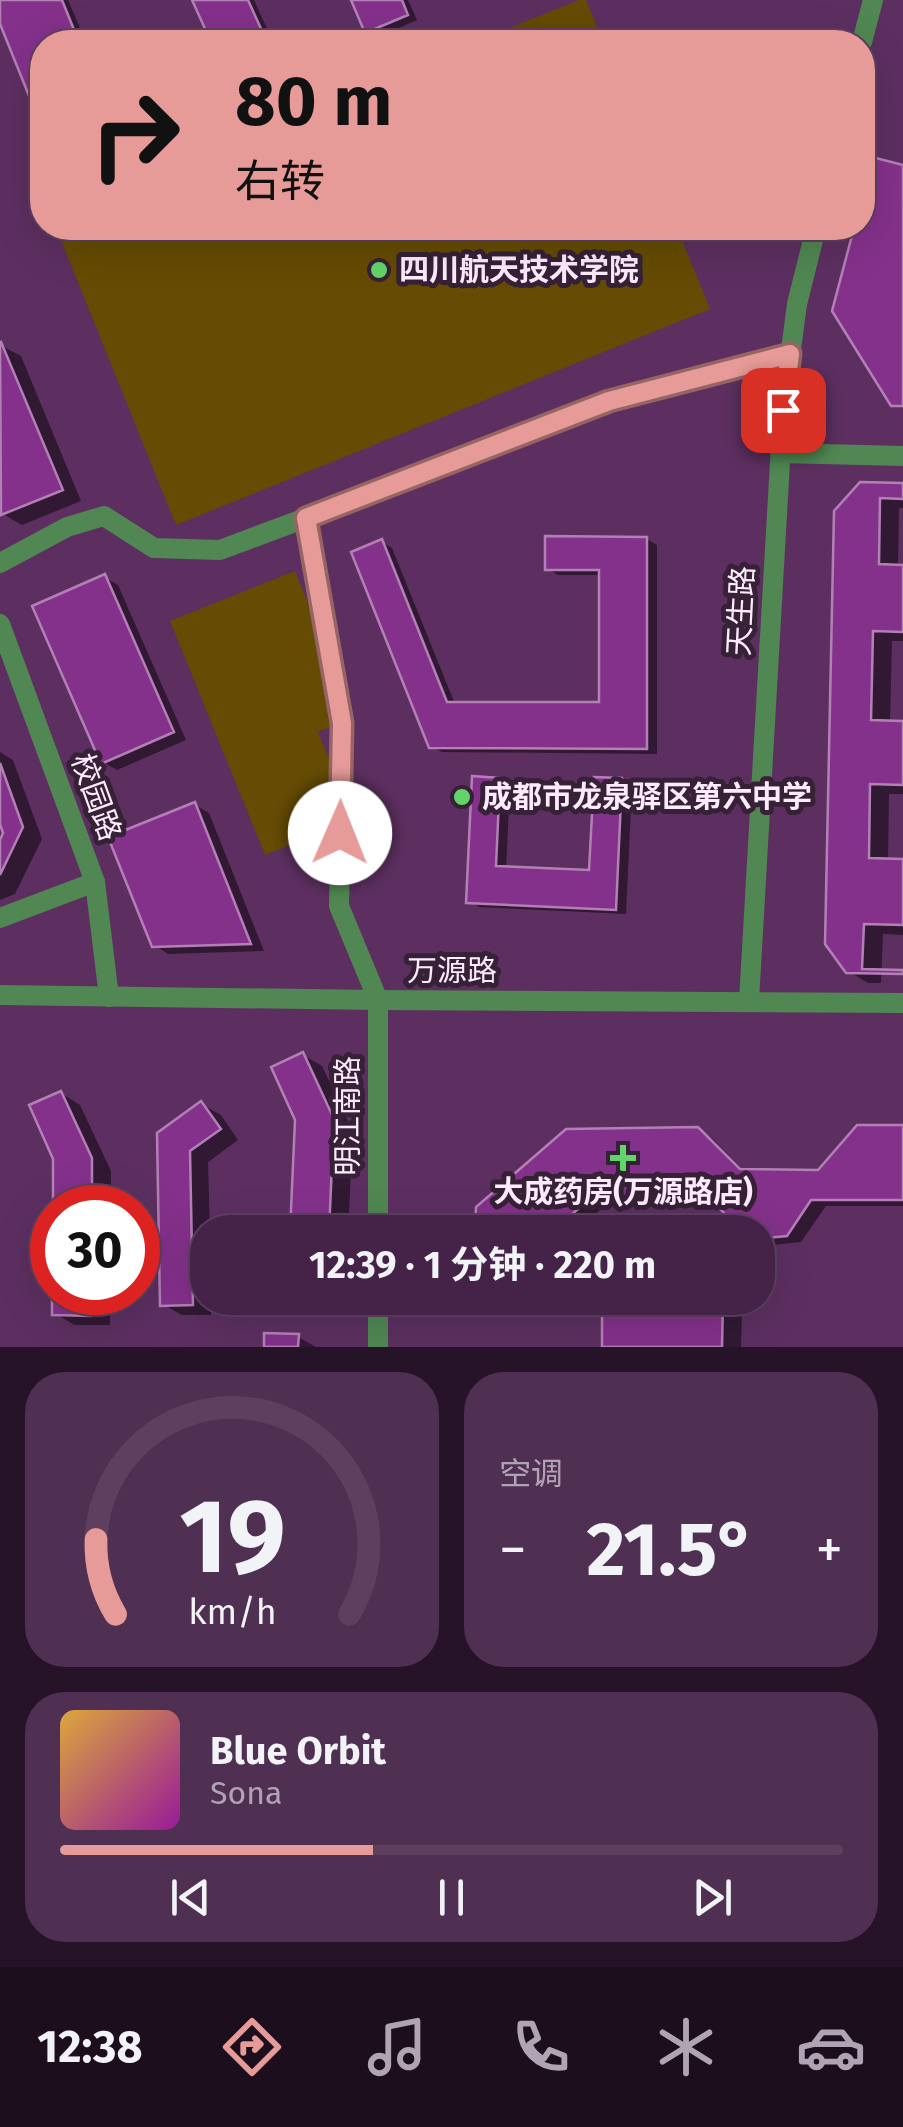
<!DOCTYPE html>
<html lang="zh">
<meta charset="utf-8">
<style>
:root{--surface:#452348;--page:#4f2f52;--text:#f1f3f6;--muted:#b0a4b4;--line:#5d4060;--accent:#e69b98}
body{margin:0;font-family:"Fira Sans","Noto Sans SC",sans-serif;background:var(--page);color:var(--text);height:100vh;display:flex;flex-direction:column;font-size:38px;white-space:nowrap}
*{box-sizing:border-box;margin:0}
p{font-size:32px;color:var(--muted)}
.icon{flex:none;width:55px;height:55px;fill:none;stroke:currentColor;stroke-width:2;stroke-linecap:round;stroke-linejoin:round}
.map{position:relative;height:1347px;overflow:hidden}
.details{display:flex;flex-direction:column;gap:25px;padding:25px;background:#261328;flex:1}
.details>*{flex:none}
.hud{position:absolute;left:30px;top:30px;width:845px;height:210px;border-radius:40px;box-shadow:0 10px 40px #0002,0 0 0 2px var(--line);background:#e69b98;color:#111;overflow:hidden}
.speed{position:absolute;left:30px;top:1185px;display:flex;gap:20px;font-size:50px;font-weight:700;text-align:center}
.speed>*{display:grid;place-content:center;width:130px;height:130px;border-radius:50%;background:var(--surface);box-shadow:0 10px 40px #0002,0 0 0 2px var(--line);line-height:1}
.speed .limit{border:15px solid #d22;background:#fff;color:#111}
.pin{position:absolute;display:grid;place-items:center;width:85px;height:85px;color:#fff;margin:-42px;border-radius:20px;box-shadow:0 5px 15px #0006}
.me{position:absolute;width:110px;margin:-55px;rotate:1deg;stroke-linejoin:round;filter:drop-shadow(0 0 8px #0008)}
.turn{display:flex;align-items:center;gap:35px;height:210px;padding:0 40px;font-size:45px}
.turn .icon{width:130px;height:130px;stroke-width:2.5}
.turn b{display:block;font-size:70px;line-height:85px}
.big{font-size:75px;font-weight:700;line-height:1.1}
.details .card{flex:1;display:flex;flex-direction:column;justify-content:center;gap:15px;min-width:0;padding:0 35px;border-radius:40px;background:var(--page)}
.details .dial{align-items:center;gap:0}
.dial svg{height:260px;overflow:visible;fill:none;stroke:var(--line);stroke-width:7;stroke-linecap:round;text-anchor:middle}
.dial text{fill:var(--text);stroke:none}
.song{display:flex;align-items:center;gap:30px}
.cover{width:120px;height:120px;border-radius:15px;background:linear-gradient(135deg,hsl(40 70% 55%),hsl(300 70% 35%))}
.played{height:10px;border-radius:5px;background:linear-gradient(90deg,var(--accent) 40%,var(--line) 40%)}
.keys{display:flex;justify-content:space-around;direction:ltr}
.heat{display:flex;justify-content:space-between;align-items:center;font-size:55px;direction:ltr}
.details .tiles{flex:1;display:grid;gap:25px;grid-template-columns:1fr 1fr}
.card:last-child{grid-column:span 2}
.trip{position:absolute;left:190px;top:1215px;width:585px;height:100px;border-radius:40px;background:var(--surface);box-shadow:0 10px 40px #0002,0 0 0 2px var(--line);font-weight:700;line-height:100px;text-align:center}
.dock{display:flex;height:160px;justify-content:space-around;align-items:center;background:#1c0e1d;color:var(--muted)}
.dock .icon{width:70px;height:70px}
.dock .on{color:var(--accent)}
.dock b{font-size:45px;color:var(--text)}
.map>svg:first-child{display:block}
.green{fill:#654b03}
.shadow{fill:#0007}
.building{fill:#84318b;stroke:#b380b6;stroke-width:2.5}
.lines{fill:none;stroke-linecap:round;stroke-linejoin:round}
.minor{stroke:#508752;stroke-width:20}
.tertiary{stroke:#508752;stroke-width:20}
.route-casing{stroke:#966563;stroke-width:25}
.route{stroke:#e69b98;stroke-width:18}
.poi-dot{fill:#62d469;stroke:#362137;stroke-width:4}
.labels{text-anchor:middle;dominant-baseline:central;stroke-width:10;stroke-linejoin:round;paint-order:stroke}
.poi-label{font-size:30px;font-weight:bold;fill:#fcebfc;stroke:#362137;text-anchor:start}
.street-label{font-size:30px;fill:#fcebfc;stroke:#362137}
</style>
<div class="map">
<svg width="903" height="1347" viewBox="0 0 903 1347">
<rect width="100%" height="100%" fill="#5c2f60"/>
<!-- green -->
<path class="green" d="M 579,0 L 586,0 L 603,42 L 474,42 Z
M 56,228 L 677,228 L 710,309 L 176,525 Z
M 295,571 L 354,717 L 318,732 L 354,819 L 265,855 L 170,621 Z"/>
<!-- shadow -->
<path class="shadow" d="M 0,0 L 68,0 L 86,42 L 42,42 L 42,121 L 0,17 Z
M 195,0 L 254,0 L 273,42 L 214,42 Z
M 354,0 L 408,0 L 417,20 L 378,37 L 367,31 Z
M 0,345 L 21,356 L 81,501 L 22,525 L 3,514 L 0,507 Z
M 903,486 L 903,508 L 899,508 L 898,567 L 903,567 L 903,641 L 892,641 L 890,723 L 903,723 L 903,794 L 889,794 L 888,861 L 903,862 L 903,935 L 883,934 L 881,983 L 868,983 L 848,971 L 836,512 Z
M 647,539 L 657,545 L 657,754 L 442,752 L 431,746 L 382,542 L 392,548 L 455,704 L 601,705 L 601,575 L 558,575 L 548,569 Z
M 104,577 L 118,585 L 186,740 L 117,770 L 103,762 Z
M 0,752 L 13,760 L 42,839 L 15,894 L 0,900 L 0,838 L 3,840 L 6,833 L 0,816 Z
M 500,780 L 510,786 L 506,869 L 592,873 L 622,780 L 632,786 L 626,914 L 479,907 L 469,901 Z
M 195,805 L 209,813 L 264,951 L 168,954 L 154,945 Z
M 303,1055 L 322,1066 L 353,1132 L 348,1232 L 293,1232 Z
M 61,1093 L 80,1105 L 111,1171 L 111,1208 L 55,1208 Z
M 201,1104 L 221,1115 L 238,1140 L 208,1162 L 210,1232 L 208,1232 L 208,1298 L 211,1298 L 211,1315 L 182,1315 L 162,1304 L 159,1135 Z
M 903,1127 L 903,1206 L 826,1206 L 801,1242 L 764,1246 L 758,1243 L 758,1232 L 744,1232 L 722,1207 L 605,1206 L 573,1232 L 477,1232 L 478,1208 L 697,1130 L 712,1138 L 745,1172 L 819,1172 Z
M 55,1292 L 110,1292 L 110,1325 L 74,1325 L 55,1313 Z
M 647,1298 L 713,1298 L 712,1302 L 722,1302 L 742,1314 L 741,1347 L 605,1347 L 647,1301 Z
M 298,1337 L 316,1347 L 266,1347 Z"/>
<!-- building -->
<path class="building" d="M 0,0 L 62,0 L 79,42 L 42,42 L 42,128 L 0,24 Z
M 192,0 L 248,0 L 267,42 L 211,42 Z
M 351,0 L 402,0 L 408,15 L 365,33 Z
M 872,157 L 903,165 L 903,406 L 891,406 L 832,311 L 854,228 L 862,228 L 862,194 Z
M 1,342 L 63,490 L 1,515 L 0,343 Z
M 860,482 L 903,483 L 903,499 L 880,498 L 879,564 L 903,565 L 903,632 L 873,631 L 871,720 L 903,721 L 903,785 L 870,784 L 869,858 L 903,859 L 903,925 L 864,924 L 862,969 L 903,970 L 903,974 L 846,973 L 825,944 L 834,511 Z
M 545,536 L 647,537 L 647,749 L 429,748 L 351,552 L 382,539 L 447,702 L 599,702 L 599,570 L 545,570 Z
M 105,574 L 174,732 L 101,764 L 32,606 Z
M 0,763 L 23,827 L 0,875 L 0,840 L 3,833 L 0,824 Z
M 472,776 L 500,778 L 496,866 L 589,870 L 594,777 L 622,778 L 616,910 L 466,903 Z
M 195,802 L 251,944 L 152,947 L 108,837 Z
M 303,1052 L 334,1119 L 329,1232 L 290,1232 L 295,1120 L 271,1067 Z
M 61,1091 L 92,1158 L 92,1208 L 53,1208 L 53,1159 L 29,1105 Z
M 201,1101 L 221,1129 L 190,1151 L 193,1305 L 160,1306 L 157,1133 Z
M 857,1125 L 903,1125 L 903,1200 L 811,1200 L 787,1236 L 758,1239 L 758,1232 L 741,1232 L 713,1201 L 590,1199 L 553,1230 L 553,1232 L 475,1232 L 476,1207 L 566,1129 L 698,1127 L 740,1169 L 818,1170 Z
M 52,1247 L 52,1292 L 91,1292 L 91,1316 L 52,1315 Z
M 602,1298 L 694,1298 L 693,1300 L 723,1300 L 722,1347 L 602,1347 Z
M 264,1333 L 299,1334 L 298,1347 L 264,1347 Z"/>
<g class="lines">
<!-- minor -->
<path class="minor" d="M 862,42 L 873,0
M 305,518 L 343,723 L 339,906 L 378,1000 L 378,1232
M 0,563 L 67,527 L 104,516 L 154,548 L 220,550 L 434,470 L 609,401 L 790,354
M 0,624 L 95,882 L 109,997
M 749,1001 L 783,410 L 797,304 L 816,228
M 378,1298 L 378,1347"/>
<!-- tertiary -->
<path class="tertiary" d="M 780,453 L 903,456
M 0,918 L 95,882
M 0,995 L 378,1000 L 903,1003"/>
</g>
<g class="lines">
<defs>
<path id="route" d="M 340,833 L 342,723 L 306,518 L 609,401 L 790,354 L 783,410"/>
</defs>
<!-- route casing -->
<use href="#route" class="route-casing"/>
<!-- route -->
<use href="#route" class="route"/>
</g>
<!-- markers -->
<g class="poi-dot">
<circle cx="379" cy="270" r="10"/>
<circle cx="462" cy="797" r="10"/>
<path d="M618 1143h10v10h10v10h-10v10h-10v-10h-10v-10h10z"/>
</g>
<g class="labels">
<!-- poi labels -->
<g class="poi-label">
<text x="399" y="270">四川航天技术学院</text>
<text x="482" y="797">成都市龙泉驿区第六中学</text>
<text x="623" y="1192" text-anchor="middle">大成药房(万源路店)</text>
</g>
<!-- street labels -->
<g class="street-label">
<text transform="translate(741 611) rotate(-87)">天生路</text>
<text transform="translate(96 797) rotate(70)">校园路</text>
<text x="452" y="971">万源路</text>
<text transform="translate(348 1116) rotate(-90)">明江南路</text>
</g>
</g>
</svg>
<div class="speed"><div class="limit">30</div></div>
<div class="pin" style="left:783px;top:410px;background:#d93025"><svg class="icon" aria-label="arrive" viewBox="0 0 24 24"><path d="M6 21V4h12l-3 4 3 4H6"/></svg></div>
<svg class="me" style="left:340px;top:833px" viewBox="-20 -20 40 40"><circle r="19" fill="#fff"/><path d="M0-13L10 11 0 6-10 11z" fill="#e69b98"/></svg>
<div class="trip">12:39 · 1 分钟 · 220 m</div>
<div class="hud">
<div class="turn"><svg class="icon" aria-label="right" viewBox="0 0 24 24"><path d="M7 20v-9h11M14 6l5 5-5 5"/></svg><div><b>80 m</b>右转</div></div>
</div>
</div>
<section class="details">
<div class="tiles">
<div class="card dial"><svg viewBox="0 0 100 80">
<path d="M14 69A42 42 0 1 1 86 69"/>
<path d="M14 69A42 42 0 0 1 8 46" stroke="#e69b98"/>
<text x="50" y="56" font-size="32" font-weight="700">19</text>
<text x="50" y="72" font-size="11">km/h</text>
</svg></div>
<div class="card"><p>空调</p>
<div class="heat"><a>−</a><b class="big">21.5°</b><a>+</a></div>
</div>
<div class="card">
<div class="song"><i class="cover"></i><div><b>Blue Orbit</b><p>Sona</p></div></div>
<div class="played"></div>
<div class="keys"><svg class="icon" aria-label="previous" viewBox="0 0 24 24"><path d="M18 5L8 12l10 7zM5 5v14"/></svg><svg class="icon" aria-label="pause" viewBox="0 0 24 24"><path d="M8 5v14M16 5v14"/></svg><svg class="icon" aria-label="next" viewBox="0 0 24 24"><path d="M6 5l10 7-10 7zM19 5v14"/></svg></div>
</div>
</div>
</section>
<nav class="dock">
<b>12:38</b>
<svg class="icon on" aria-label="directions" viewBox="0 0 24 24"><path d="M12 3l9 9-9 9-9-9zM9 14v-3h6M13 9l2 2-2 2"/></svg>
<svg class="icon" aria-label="music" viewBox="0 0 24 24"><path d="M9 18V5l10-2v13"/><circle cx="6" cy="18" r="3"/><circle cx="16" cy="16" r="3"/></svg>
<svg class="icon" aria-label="phone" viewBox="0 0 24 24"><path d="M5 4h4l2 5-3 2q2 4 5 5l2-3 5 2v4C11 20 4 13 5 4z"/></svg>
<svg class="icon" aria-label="climate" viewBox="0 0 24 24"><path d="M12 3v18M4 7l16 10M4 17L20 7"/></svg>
<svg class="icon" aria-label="car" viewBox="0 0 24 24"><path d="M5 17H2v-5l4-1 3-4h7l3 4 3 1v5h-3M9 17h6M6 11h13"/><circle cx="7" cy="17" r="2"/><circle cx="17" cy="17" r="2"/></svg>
</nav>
